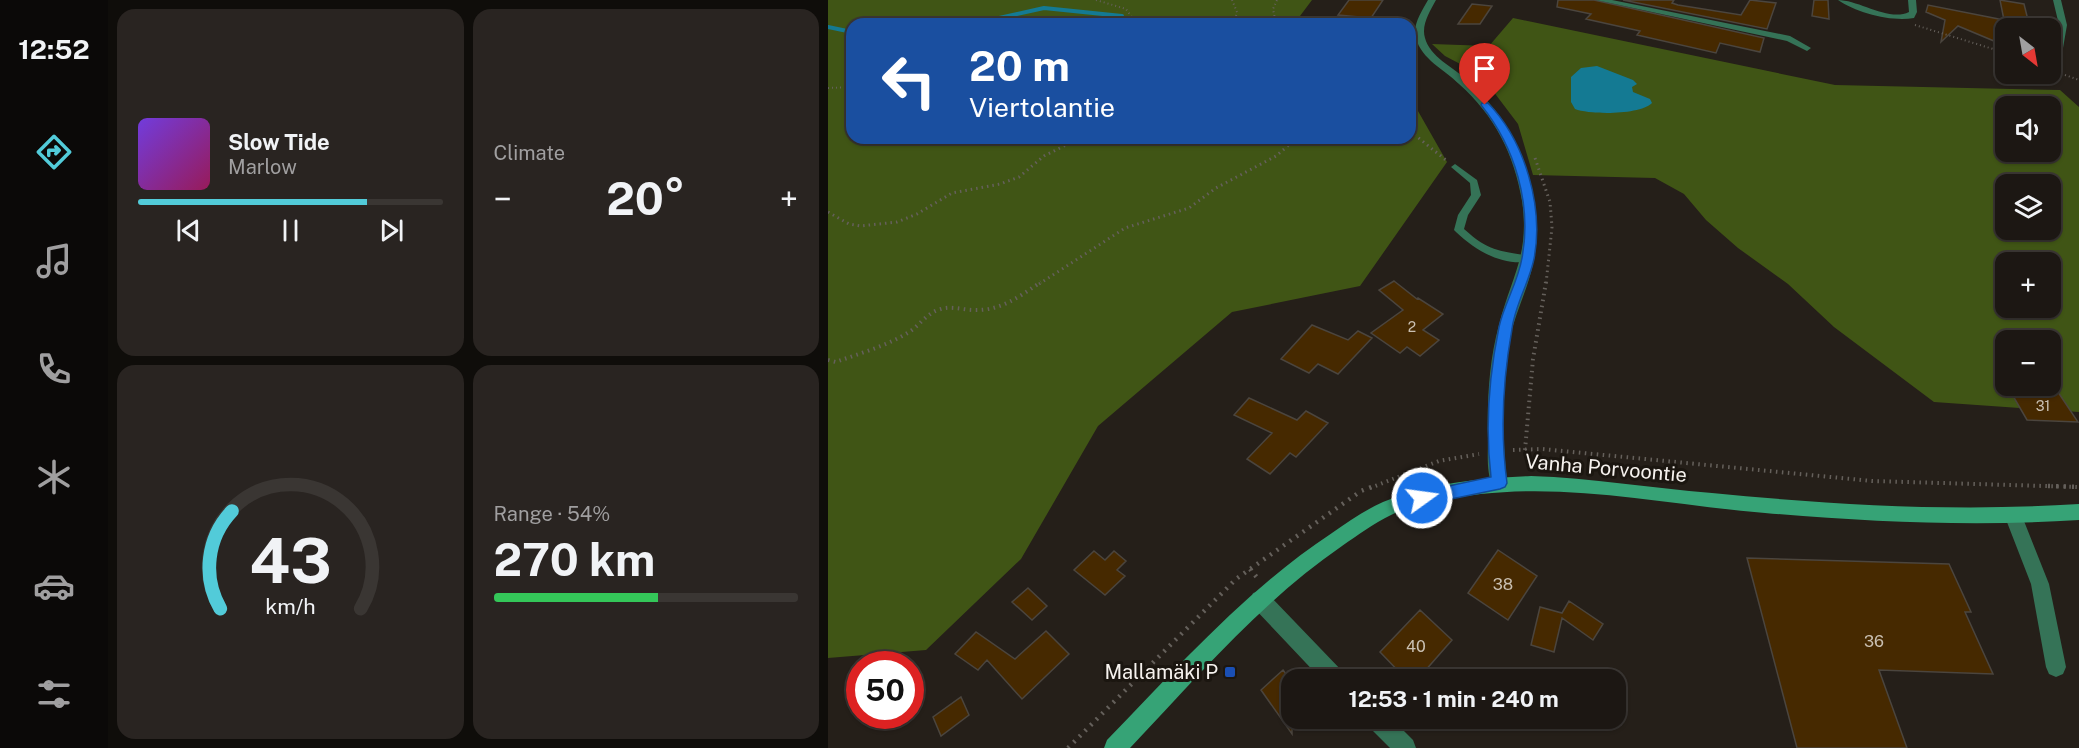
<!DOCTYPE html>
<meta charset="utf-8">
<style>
:root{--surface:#1c1713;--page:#292421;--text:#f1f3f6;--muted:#a09fa0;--line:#3a3633;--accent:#52cbd9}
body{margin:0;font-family:"Public Sans",sans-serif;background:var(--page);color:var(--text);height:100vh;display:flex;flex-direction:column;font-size:22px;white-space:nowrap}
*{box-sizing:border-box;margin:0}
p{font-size:20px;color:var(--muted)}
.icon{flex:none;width:33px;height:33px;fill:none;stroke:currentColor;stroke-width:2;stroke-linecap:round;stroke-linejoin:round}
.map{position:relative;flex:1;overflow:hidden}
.details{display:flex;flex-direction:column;gap:9px;padding:9px;background:#0f0d0a;width:720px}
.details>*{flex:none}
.banner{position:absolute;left:18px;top:18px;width:570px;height:126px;border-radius:18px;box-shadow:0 2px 4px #0004,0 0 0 2px var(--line);background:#1a4fa0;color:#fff;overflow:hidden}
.needle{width:39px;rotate:149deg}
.controls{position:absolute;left:1167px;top:18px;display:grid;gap:12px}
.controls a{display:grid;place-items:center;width:66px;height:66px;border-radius:12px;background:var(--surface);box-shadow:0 2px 4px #0004,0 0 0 2px var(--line);font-size:30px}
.speed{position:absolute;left:18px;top:651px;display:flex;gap:12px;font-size:30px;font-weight:700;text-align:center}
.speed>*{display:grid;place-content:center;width:78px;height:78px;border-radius:50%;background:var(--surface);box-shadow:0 2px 4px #0004,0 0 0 2px var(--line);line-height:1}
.speed .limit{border:9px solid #d22;background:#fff;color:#111}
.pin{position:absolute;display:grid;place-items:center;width:51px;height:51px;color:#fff;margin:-62px -26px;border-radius:50% 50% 50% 0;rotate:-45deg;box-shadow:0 0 6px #0007}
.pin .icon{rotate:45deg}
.me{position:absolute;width:66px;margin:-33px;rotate:76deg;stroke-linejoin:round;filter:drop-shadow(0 0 4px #0008)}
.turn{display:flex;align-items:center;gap:21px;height:126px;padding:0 24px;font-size:27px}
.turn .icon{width:78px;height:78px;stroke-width:2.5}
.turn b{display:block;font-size:42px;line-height:51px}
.big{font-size:45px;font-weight:700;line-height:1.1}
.details .card{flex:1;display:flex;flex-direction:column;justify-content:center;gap:9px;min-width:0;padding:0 21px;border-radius:18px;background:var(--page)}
.details .dial{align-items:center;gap:0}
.dial svg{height:156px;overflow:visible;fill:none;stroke:var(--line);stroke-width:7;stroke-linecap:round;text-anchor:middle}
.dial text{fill:var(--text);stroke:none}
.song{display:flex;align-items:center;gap:18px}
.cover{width:72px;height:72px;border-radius:9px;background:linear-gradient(135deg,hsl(260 70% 55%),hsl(330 70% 35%))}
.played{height:6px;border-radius:3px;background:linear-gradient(90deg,var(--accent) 75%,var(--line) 75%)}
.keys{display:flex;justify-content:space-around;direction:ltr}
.heat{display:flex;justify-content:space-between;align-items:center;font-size:33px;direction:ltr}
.charge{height:9px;border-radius:4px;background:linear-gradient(90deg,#34c759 54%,var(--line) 0)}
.details .tiles{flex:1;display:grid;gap:9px;grid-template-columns:repeat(2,1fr)}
.trip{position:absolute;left:453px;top:669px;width:345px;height:60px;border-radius:18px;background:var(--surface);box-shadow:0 2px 4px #0004,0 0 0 2px var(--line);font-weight:700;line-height:60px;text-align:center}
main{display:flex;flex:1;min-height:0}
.tab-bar{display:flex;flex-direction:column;width:108px;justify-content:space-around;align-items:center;background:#0b0908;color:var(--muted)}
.tab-bar .icon{width:42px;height:42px}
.tab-bar .active{color:var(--accent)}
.tab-bar b{font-size:27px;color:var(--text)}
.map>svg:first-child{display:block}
.forest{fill:#405515;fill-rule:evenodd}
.water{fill:#147a93}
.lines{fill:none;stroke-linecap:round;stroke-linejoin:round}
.stream{stroke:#147a93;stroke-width:4}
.building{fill:#462900;stroke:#4b453e;stroke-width:1.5}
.path-far3{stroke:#65605b;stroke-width:2;stroke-dasharray:1 3;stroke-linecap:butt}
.path-far2{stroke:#65605b;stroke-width:3;stroke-dasharray:1.5 4;stroke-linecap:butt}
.path-far1{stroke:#65605b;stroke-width:4;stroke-dasharray:1.5 4.5;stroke-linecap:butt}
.path{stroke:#65605b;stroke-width:4.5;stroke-dasharray:2 6;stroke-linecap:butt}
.service{fill:#357357;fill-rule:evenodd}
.minor{fill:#357357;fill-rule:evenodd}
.secondary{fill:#36a376;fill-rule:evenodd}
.route{fill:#1a73e8;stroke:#114b97;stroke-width:1.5}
.transit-dot{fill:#1a4fb4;stroke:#1b1610;stroke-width:2}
.labels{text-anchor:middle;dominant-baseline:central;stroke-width:6;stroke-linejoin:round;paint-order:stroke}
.number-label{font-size:14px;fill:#cac0b2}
.near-number-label{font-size:16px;fill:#cac0b2}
.near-street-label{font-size:20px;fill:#f6f2ee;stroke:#1b1610}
.near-poi-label{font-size:20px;fill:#f6f2ee;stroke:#1b1610;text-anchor:end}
</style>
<main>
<nav class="tab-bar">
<b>12:52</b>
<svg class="icon active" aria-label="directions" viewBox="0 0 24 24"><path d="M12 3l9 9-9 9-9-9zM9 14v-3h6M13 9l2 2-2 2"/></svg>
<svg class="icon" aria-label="music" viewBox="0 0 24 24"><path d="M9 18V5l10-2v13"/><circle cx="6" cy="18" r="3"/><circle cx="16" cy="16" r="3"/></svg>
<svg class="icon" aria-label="phone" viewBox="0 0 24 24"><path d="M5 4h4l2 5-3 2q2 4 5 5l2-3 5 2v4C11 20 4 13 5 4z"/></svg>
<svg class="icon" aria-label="climate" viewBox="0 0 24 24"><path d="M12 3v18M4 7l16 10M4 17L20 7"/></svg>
<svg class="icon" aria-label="car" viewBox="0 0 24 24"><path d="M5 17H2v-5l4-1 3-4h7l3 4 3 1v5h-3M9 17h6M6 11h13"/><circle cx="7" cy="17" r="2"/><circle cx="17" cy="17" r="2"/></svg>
<svg class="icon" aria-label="filters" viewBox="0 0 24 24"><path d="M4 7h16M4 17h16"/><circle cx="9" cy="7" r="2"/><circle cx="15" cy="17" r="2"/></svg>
</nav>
<section class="details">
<div class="tiles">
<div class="card">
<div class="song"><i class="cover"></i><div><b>Slow Tide</b><p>Marlow</p></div></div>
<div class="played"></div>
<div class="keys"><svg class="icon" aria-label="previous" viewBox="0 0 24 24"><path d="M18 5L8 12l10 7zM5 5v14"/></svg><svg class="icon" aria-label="pause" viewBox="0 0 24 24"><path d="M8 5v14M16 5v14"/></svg><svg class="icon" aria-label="next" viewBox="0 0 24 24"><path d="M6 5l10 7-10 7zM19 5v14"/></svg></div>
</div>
<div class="card"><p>Climate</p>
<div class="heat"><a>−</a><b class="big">20°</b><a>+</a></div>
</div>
<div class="card dial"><svg viewBox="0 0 100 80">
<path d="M14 69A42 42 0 1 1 86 69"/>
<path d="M14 69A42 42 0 0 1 20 19" stroke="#52cbd9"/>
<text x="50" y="56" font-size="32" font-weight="700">43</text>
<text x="50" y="72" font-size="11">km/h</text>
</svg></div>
<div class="card"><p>Range · 54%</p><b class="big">270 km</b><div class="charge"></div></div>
</div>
</section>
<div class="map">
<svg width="1251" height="748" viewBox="0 0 1251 748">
<rect width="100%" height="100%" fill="#251f19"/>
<!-- forest -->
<path class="forest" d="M 0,0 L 484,0 L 466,24 L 24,24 L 24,138 L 582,138 L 582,97 L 619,162 L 532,286 L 404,312 L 270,426 L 193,559 L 98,650 L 0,658 Z
M 685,18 L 1007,85 L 1232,90 L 1251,107 L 1251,412 L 1106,402 L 1006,327 L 960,284 L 910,248 L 878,220 L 856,194 L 827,178 L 705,175 L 690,124 L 662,87 L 636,66 L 617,56 L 604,44 L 661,46 ZM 1178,106 L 1222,106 L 1222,152 L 1178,152 ZM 1178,184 L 1222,184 L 1222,230 L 1178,230 ZM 1178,262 L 1222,262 L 1222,308 L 1178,308 ZM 1178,340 L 1222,340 L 1222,386 L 1178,386 Z"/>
<!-- water -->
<path class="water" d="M 769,66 L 805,80 L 809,84 L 804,87 L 805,92 L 822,99 L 824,103 C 812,115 763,115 747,109 L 743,102 L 743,77 L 753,68 Z"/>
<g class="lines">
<!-- stream -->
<path class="stream" d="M 144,24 L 216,8 L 294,16
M 0,27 L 24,32"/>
</g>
<!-- building -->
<path class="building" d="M 521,0 L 555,0 L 543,18 L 510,15 Z
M 730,0 L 766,0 L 936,38 L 932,52 L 892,43 L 888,53 L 809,35 L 812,31 L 758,19 L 763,14 L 729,7 Z
M 795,0 L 846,0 L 844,3 L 850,5 L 913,15 L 922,0 L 948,3 L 939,29 Z
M 986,0 L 1000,0 L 1001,19 L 984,16 Z
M 1172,0 L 1196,4 L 1202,28 L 1178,24 L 1178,46 L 1130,26 L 1113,42 L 1117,20 L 1098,12 L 1100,5 L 1176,20 Z
M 644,4 L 664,6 L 652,24 L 630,24 Z
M 566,281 L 589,299 L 590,298 L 615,314 L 595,330 L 611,340 L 592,356 L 579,347 L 572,353 L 543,333 L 575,310 L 551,290 Z
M 484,325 L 520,340 L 530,331 L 544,338 L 510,374 L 490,364 L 481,373 L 453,359 Z
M 1181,389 L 1230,392 L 1250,422 L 1199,420 Z
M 421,398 L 469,420 L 478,411 L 500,423 L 468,457 L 462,453 L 442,474 L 419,459 L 444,433 L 406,415 Z
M 670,550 L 709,576 L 680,620 L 640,593 Z
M 266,551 L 277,560 L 286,551 L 298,561 L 289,570 L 297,576 L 277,595 L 246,570 Z
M 919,558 L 1121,564 L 1143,612 L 1137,612 L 1165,674 L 1051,670 L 1079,748 L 969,748 Z
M 200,588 L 219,606 L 204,620 L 184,602 Z
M 741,601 L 775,624 L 765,640 L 734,618 L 726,652 L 703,645 L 712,607 L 734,613 Z
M 592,610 L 624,640 L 589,680 L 579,680 L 552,652 Z
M 218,631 L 241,654 L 194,699 L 159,660 L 150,670 L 127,654 L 148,632 L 187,659 Z
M 455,670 L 464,682 L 464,734 L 433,690 Z
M 133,697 L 141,715 L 113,736 L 105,717 Z"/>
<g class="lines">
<!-- path-far3 -->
<path class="path-far3" d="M 268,0 L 298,9 L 309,24
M 404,0 L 409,12 L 406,24
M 448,24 L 445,9 L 449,0
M 1087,25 L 1178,53
M 1237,75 L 1251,80
M 0,88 L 24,87"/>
<!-- path-far2 -->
<path class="path-far2" d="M 582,131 L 619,161
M 707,158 L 722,202 L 724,227 L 718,284
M 0,212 L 21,224 L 32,226 L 69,222 L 89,214 L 124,193 L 172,184 L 191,177 L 216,156 L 252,138
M 211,284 L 297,228 L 361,208 L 388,188 L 448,156 L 469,138"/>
<!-- path-far1 -->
<path class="path-far1" d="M 0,360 L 8,362 C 32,353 59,346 81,332 C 91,326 98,314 110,310 C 122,305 134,310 146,310 C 173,311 192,296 213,282
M 685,450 L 714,449 L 1044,481 L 1251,487
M 697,450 L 705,359 L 718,282
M 542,488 L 611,461 L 651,454"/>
<!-- path -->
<path class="path" d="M 1220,486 L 1251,487
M 422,569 L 431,580
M 240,748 L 408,579 L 533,491 L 546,486"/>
<!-- service -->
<path class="service" d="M 627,164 L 649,180 L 653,195 L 640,215 L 636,229 C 664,254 670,249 704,257 L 705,259 L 704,261 C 675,267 648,251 628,232 L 626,230 L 630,215 L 643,195 L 642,183 L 623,167 Z"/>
<!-- minor -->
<path class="minor" d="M 600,0 L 608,0 C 602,11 593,25 597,38 C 602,57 625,67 638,79 C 666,105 690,136 699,173 C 707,201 712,230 706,259 C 701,287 687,313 681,341 C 673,388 674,435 679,482 L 677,487 L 671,489 L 665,487 C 658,473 660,453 660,438 C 659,400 661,361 671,325 C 683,277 702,255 694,201 C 686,154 667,116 631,84 C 617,70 593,59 588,38 C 584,25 594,11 600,0 Z
M 768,0 L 784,0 L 962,36 L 983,48 L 979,51 L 959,41 Z
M 1010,0 C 1031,0 1061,22 1081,12 L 1080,0 L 1088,0 L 1089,12 L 1086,18 C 1063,22 1029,13 1010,0 Z
M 1225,0 L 1233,0 L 1239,25 L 1231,71 L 1226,74 L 1222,73 L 1222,67 L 1231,25 Z
M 1186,509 L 1192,511 L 1221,584 L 1238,667 L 1235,674 L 1228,677 L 1221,674 L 1218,667 L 1203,584 L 1177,517 L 1180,511 Z
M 432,591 L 439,593 L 516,673 L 519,680 L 494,680 L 425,607 L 422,600 L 425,593 Z
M 538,718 L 563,718 L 585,740 L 588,748 L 562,748 L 540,726 Z"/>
<!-- secondary -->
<path class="secondary" d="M 703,476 C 764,478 823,488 884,493 C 1006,505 1128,512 1251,504 L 1251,520 C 1146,527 1042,522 937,513 C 828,504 716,476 608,502 C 593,506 577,508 563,515 C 546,523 530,535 514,546 C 434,601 369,677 302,748 L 276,748 L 279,740 C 350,667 419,589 504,533 C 520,522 537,510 555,502 C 602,483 653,478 703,476 Z"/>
</g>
<!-- route -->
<path class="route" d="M 654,103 L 660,103 C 697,141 716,207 706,259 C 701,283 687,305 684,329 C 675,379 672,431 679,483 L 677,487 L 672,489 L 594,505 L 588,503 L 586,498 L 588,493 L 663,477 C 657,428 661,376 671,327 C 676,304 690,282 694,258 C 704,204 687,147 653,105 Z"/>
<!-- markers -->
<rect class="transit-dot" x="396" y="666" width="12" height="12" rx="3"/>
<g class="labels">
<!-- number labels -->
<g class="number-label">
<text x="584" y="327">2</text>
<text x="1215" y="406">31</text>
</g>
<!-- near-number labels -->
<g class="near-number-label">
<text x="675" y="584">38</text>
<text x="1046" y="641">36</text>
<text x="588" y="646">40</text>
</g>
<!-- near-street labels -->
<g class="near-street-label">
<text transform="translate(778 468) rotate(5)">Vanha Porvoontie</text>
</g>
<!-- near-poi labels -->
<g class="near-poi-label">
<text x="390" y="672">Mallamäki P</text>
</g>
</g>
</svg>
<div class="controls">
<a><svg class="needle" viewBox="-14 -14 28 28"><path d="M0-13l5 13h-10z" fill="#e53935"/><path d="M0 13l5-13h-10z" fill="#a09fa0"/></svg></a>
<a><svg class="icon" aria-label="sound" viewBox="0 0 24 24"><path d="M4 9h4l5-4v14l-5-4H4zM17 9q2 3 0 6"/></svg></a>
<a><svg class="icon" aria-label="layers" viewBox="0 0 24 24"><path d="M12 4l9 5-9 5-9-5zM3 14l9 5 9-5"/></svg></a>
<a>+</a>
<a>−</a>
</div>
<div class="speed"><div class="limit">50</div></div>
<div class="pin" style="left:657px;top:105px;background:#d93025"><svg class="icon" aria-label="arrive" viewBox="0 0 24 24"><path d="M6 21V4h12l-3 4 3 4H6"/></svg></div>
<svg class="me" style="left:594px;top:498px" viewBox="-20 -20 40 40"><circle r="17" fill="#1a73e8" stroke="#fff" stroke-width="3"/><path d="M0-11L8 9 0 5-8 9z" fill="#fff"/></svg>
<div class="trip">12:53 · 1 min · 240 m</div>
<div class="banner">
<div class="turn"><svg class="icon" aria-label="left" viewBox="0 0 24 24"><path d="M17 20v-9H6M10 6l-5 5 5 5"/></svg><div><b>20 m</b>Viertolantie</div></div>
</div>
</div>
</main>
